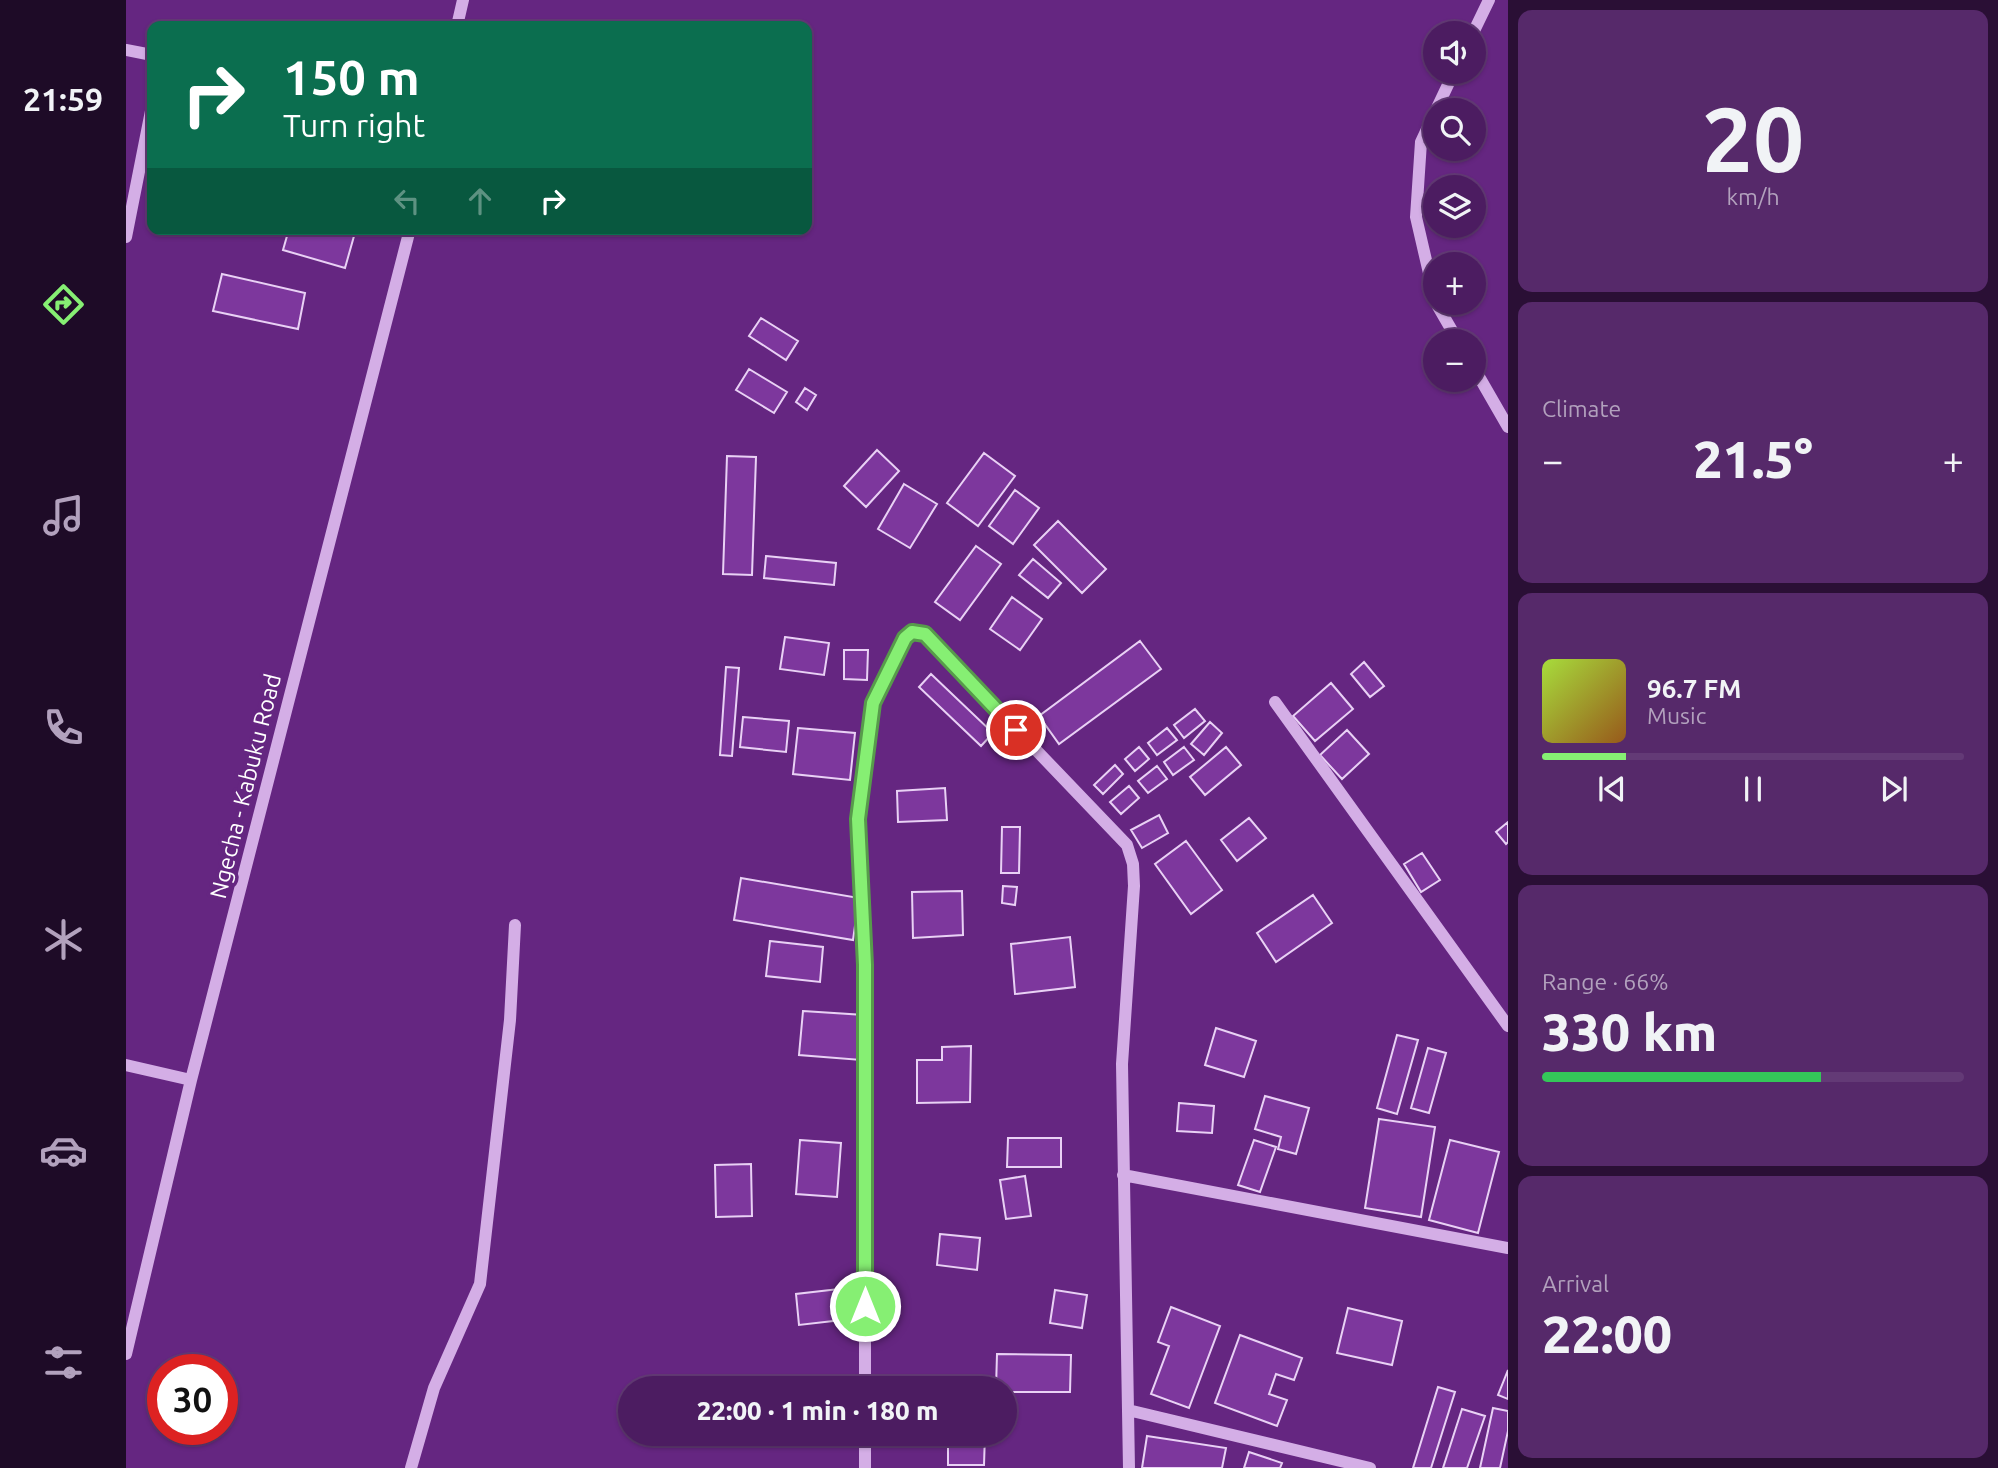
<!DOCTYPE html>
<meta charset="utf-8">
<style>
:root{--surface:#4c1c61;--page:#56296a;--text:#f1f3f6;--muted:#b2a1bd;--line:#633a76;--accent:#86ef73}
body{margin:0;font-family:Ubuntu,sans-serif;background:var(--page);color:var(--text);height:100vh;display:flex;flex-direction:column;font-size:26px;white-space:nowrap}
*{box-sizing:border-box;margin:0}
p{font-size:23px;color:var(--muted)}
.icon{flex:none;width:38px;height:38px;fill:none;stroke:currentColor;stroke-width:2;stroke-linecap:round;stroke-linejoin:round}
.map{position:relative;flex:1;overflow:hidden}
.panel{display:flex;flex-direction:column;gap:10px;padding:10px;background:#2a0f35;width:490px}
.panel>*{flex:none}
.banner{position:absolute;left:21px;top:21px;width:665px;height:214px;border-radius:14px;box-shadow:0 2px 5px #0004,0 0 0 2px var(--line);background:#0b6e4f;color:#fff;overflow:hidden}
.controls{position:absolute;left:1297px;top:21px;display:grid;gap:14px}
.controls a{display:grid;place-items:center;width:63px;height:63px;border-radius:50%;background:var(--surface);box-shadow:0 2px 5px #0004,0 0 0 2px var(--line);font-size:35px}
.speed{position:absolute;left:21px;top:1354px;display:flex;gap:14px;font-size:35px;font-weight:700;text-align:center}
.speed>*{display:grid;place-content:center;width:91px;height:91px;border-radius:50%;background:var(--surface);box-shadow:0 2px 5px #0004,0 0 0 2px var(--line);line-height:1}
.speed .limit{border:10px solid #d22;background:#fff;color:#111}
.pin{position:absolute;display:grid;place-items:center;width:60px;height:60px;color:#fff;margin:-30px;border:4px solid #fff;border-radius:50%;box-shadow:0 2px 7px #0007}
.me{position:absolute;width:77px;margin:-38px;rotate:0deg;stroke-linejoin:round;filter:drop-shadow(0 0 5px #0008)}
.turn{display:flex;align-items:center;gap:24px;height:147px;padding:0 21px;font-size:32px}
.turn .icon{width:91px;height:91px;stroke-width:2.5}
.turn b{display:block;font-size:49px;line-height:60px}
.lanes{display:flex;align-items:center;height:66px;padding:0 21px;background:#0003;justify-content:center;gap:35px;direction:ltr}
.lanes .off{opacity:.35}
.big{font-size:52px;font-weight:800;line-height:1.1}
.panel .tile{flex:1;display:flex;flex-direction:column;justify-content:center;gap:10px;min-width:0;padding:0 24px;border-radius:14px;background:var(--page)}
.panel .dial{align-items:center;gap:0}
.dial b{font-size:91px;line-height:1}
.song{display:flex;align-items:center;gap:21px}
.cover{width:84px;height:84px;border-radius:10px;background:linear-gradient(135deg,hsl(80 70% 55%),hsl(30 70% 35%))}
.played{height:7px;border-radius:4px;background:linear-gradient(90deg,var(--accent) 20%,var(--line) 20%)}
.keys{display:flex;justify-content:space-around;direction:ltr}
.heat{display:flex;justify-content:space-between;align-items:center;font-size:38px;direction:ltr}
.charge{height:10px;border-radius:5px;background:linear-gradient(90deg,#34c759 66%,var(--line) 0)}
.trip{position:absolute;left:492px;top:1376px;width:399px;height:70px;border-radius:35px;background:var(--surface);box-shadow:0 2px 5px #0004,0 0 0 2px var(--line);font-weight:800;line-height:70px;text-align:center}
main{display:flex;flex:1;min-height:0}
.tab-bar{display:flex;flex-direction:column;width:126px;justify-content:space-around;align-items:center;background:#1e0b27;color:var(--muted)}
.tab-bar .icon{width:49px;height:49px}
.tab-bar .active{color:var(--accent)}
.tab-bar b{font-size:32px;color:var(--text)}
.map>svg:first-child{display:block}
.building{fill:#7d379d;stroke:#e9d1f5;stroke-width:2}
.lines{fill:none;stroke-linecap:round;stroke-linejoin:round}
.minor{stroke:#d4aee6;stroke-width:12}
.route-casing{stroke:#579b4b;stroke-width:18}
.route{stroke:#86ef73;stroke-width:12}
.labels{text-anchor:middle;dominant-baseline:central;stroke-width:7;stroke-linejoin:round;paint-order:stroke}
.street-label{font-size:23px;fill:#fff;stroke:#652681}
</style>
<main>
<nav class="tab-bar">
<b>21:59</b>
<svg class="icon active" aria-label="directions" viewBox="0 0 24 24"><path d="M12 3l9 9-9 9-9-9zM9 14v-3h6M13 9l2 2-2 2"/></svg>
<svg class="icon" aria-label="music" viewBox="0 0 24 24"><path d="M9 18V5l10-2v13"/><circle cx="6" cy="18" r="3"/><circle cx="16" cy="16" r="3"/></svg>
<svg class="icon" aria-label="phone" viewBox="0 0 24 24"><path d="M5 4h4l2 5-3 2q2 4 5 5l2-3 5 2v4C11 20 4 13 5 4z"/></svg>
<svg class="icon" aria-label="climate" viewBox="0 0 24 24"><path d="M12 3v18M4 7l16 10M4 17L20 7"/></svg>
<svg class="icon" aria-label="car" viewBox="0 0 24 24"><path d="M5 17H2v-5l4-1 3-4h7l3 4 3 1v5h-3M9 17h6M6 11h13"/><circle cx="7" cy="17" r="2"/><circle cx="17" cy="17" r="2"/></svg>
<svg class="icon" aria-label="filters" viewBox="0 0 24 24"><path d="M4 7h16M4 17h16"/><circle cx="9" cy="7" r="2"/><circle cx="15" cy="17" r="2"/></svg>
</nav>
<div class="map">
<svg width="1382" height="1468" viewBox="0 0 1382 1468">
<rect width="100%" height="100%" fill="#652681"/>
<!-- building -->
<path class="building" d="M 163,229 L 230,229 L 219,268 L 157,250 Z
M 96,274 L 179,293 L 172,329 L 87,311 Z
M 635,318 L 672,341 L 660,360 L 623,336 Z
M 623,369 L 661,392 L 648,413 L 610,390 Z
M 679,388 L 690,395 L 681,410 L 670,402 Z
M 751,450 L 773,471 L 740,507 L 718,486 Z
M 858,453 L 889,476 L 852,526 L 821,503 Z
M 601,456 L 630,457 L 626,575 L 597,574 Z
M 778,484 L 811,504 L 784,548 L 752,529 Z
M 889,490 L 913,508 L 887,544 L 863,526 Z
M 932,521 L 980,569 L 956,593 L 908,545 Z
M 850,546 L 875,564 L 834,620 L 809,602 Z
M 640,556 L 710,563 L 708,585 L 638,578 Z
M 907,559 L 935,583 L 922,598 L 893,575 Z
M 886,597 L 916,619 L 894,650 L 864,629 Z
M 659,637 L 703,643 L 698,675 L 654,669 Z
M 1014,641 L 1035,669 L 933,744 L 913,716 Z
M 718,650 L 742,650 L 741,680 L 718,679 Z
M 1238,662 L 1258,686 L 1244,697 L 1225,674 Z
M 600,667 L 613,668 L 606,756 L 594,755 Z
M 805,674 L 867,733 L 855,746 L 793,687 Z
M 1205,683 L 1227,709 L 1189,741 L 1167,716 Z
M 1069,709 L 1079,721 L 1058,738 L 1048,725 Z
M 617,717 L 663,721 L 660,752 L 614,747 Z
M 1084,722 L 1096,733 L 1078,755 L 1065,744 Z
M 672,728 L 729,733 L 724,780 L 667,774 Z
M 1041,728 L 1051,740 L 1031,755 L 1022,743 Z
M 1221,730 L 1243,754 L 1216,779 L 1194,755 Z
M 1013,747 L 1023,759 L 1009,771 L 999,759 Z
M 1058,747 L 1068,760 L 1047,775 L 1038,762 Z
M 1100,747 L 1115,765 L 1079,795 L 1064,777 Z
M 989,765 L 997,774 L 977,794 L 968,785 Z
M 1031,766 L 1041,779 L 1022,793 L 1012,781 Z
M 1003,786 L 1013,798 L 995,814 L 984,802 Z
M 819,788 L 821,820 L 772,822 L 771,791 Z
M 1033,815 L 1042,833 L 1016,848 L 1005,830 Z
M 1123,818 L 1140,838 L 1111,861 L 1095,840 Z
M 1382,822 L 1382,842 L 1380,844 L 1370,832 Z
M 876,827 L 894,827 L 893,873 L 875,873 Z
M 1060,841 L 1096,890 L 1065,914 L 1029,864 Z
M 1296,853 L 1314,880 L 1295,892 L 1278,864 Z
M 615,878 L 733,898 L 727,940 L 608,920 Z
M 877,886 L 891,887 L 889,905 L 876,903 Z
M 836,891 L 837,935 L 787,938 L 786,892 Z
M 1187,895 L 1206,923 L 1150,962 L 1131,933 Z
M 944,937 L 949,987 L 889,994 L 885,944 Z
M 644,941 L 697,947 L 694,982 L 640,976 Z
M 677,1011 L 738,1015 L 735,1060 L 673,1055 Z
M 1090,1028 L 1130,1041 L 1118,1077 L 1079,1065 Z
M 1271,1035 L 1292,1040 L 1271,1114 L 1251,1108 Z
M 845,1046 L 844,1102 L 791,1103 L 791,1060 L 816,1060 L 816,1047 Z
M 1302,1048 L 1320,1053 L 1303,1113 L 1285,1108 Z
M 1139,1096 L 1183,1108 L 1170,1154 L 1152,1149 L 1155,1137 L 1129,1129 Z
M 1053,1103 L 1088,1106 L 1086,1133 L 1051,1131 Z
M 1253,1119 L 1309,1127 L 1295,1217 L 1239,1208 Z
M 882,1138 L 935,1138 L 935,1167 L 881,1167 Z
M 674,1140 L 715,1143 L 711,1197 L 670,1194 Z
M 1128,1140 L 1150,1147 L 1134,1192 L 1112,1185 Z
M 1324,1140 L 1373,1152 L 1352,1233 L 1303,1220 Z
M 625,1164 L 626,1216 L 590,1217 L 589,1165 Z
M 899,1176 L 905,1216 L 880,1219 L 874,1180 Z
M 814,1234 L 854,1238 L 851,1270 L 811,1265 Z
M 730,1287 L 733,1318 L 673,1325 L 670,1294 Z
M 929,1290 L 961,1295 L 956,1328 L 924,1323 Z
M 1045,1307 L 1094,1326 L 1063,1408 L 1025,1394 L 1043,1346 L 1032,1342 Z
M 1222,1308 L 1276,1321 L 1266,1365 L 1211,1353 Z
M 1114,1335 L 1176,1358 L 1168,1380 L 1150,1374 L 1143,1394 L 1161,1400 L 1151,1426 L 1089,1403 Z
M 871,1354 L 945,1355 L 944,1392 L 878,1392 L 878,1388 L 870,1388 Z
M 1382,1370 L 1382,1399 L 1372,1395 Z
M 1312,1387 L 1329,1392 L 1305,1468 L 1287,1468 Z
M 1367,1408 L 1382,1411 L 1382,1431 L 1374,1468 L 1354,1468 Z
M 1336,1409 L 1359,1416 L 1341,1468 L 1317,1468 Z
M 822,1433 L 859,1433 L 858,1465 L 822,1465 Z
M 1021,1436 L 1100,1448 L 1096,1468 L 1016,1468 Z
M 1123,1452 L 1156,1463 L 1154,1468 L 1118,1468 Z"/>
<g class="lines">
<!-- minor -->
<path class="minor" d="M 331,26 L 337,0
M 1347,33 L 1363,0
M 0,50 L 26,55
M 1310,110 L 1328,72
M 1309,112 L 1295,142 L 1290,217 L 1309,299
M 0,237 L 26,106
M 1310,303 L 1332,341
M 1348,368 L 1382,427
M 1149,702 L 1382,1026
M 0,1065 L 65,1080
M 997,1175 L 1382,1248
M 0,1354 L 65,1080 L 284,229
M 739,1388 L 739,965 L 732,819 L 747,703 L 779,638 L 786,632 L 799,634 L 1001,845 L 1007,864 L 1008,886 L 996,1064 L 1003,1468
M 1002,1410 L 1244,1468
M 739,1433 L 739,1468
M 285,1468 L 308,1388 L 354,1284 L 384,1020 L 389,925"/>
</g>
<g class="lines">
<defs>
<path id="route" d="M 739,1306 L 739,965 L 732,819 L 747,703 L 779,638 L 786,632 L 799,634 L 890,730"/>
</defs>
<!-- route casing -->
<use href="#route" class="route-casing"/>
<!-- route -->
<use href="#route" class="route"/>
</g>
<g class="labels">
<!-- street labels -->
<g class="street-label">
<text transform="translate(119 786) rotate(-76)">Ngecha - Kabuku Road</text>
</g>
</g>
</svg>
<div class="controls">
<a><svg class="icon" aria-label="sound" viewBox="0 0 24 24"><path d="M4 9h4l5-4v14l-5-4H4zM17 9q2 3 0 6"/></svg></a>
<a><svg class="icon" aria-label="search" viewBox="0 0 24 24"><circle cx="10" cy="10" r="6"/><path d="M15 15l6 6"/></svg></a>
<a><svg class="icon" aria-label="layers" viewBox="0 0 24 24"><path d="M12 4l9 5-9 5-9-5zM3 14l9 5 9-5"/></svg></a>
<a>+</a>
<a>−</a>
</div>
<div class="speed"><div class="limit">30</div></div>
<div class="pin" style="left:890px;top:730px;background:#d93025"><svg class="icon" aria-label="arrive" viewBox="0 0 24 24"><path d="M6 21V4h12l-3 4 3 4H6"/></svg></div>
<svg class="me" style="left:739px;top:1306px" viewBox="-20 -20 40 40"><circle r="17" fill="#86ef73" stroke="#fff" stroke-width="3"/><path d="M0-11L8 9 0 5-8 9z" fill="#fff"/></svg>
<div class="trip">22:00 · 1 min · 180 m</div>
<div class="banner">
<div class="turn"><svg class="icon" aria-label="right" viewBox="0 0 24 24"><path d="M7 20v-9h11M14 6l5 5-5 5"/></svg><div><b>150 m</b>Turn right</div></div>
<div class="lanes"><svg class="icon off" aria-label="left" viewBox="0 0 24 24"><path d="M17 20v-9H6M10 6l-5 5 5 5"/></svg><svg class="icon off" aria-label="ahead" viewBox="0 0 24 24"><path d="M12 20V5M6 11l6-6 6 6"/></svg><svg class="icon" aria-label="right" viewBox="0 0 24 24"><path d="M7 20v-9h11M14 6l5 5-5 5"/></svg></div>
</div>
</div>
<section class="panel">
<div class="tile dial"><b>20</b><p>km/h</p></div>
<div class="tile"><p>Climate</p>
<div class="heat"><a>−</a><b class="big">21.5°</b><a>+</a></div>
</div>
<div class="tile">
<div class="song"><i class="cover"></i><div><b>96.7 FM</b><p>Music</p></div></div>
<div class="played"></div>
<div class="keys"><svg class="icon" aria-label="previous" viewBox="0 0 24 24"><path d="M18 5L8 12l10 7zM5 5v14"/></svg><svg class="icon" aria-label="pause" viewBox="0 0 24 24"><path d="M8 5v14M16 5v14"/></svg><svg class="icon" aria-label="next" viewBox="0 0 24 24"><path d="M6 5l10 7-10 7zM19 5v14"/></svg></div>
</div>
<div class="tile"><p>Range · 66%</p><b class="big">330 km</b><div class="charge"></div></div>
<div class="tile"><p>Arrival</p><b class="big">22:00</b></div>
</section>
</main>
